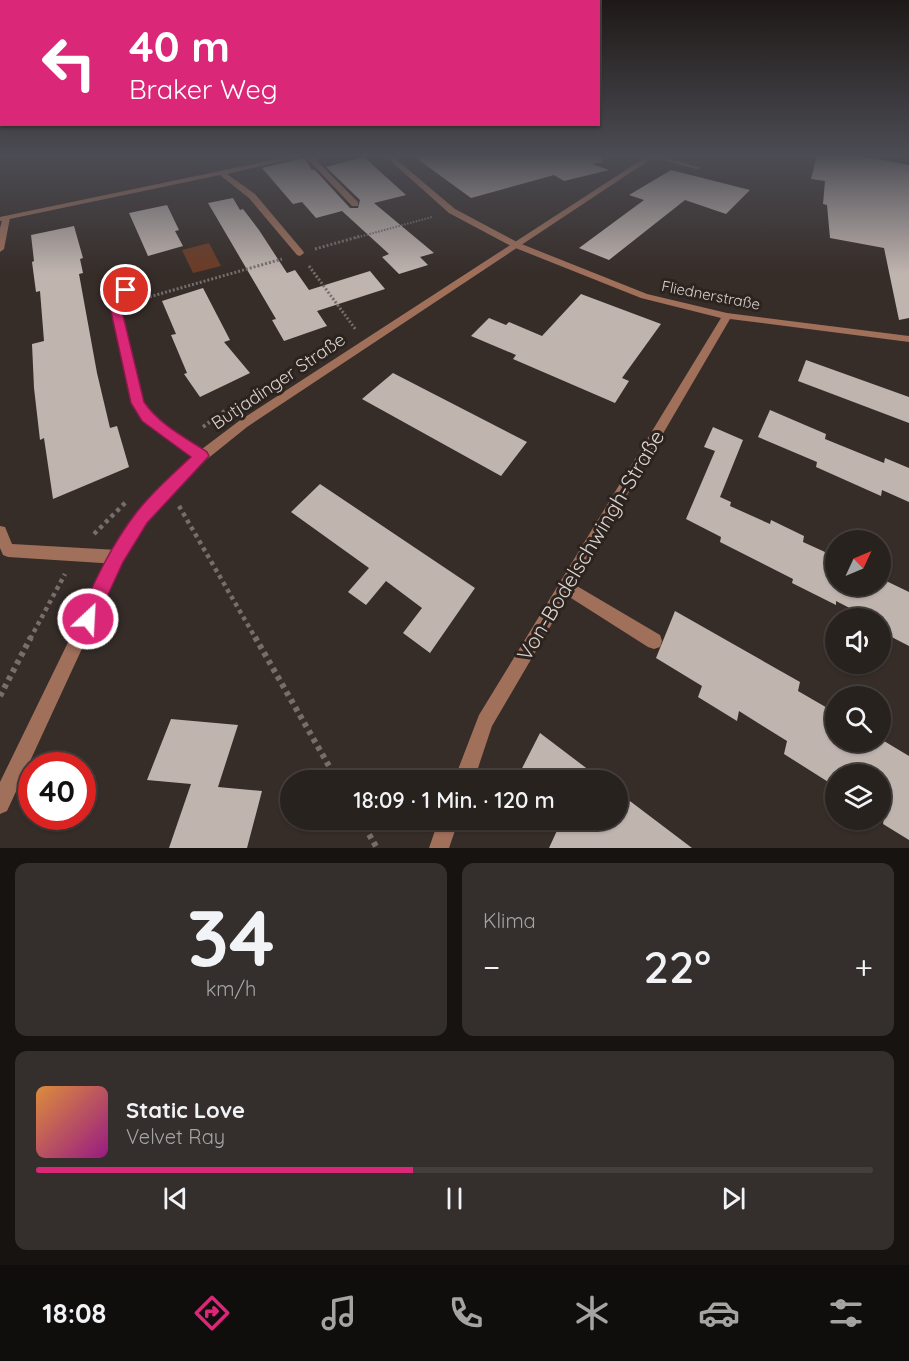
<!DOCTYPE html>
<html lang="de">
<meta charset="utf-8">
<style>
:root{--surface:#28221f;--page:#342f2c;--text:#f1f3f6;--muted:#a5a4a4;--line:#443f3d;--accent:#db2777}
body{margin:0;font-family:Quicksand,sans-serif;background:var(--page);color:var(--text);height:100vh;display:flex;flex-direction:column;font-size:22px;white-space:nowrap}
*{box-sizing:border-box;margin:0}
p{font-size:20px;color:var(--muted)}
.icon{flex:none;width:33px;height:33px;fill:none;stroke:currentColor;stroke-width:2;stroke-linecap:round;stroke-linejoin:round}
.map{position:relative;height:848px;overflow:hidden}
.details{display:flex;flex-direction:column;gap:15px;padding:15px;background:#161311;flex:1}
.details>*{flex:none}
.guide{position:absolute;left:0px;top:0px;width:600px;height:126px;box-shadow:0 2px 4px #0004,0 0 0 2px var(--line);background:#db2777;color:#fff;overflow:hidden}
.needle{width:39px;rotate:46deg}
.buttons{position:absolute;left:825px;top:530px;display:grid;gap:12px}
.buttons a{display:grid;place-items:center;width:66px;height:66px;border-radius:50%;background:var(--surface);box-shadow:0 2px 4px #0004,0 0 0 2px var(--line);font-size:30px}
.speed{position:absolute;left:18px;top:752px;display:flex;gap:12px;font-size:30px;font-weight:700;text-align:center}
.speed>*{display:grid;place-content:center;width:78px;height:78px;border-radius:50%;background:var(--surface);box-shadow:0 2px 4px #0004,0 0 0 2px var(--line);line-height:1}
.speed .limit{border:9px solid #d22;background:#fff;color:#111}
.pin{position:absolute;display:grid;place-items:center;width:51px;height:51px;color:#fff;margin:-26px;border:3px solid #fff;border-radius:50%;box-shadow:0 2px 6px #0007}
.me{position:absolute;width:66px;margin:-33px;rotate:25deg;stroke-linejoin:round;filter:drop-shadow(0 0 4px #0008)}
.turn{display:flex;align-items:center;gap:21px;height:126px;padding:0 30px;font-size:27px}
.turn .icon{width:78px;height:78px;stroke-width:2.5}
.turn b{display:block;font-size:42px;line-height:51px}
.big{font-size:45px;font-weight:600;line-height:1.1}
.details .tile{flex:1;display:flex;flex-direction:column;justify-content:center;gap:9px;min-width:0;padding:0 21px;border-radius:12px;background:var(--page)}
.details .dial{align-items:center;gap:0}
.dial b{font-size:78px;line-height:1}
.song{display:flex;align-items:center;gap:18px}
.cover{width:72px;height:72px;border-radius:9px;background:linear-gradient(135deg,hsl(30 70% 55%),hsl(310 70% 35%))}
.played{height:6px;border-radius:3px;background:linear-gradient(90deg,var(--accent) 45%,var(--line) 45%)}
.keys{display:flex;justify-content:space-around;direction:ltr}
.heat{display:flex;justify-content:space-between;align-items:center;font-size:33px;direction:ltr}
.details .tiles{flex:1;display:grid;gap:15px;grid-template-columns:1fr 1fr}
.tile:last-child{grid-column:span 2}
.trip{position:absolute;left:280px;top:770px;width:348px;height:60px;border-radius:30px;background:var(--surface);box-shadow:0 2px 4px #0004,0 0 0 2px var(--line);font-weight:600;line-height:60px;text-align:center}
.tab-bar{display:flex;height:96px;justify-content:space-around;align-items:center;background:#100e0c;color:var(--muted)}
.tab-bar .icon{width:42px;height:42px}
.tab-bar .selected{color:var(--accent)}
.tab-bar b{font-size:27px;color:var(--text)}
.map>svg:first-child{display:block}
.green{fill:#6c3c25}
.building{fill:#c0b4af}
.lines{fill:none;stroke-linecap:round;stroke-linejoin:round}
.path-far4{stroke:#766e6b;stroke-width:2;stroke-dasharray:1.5 1.5;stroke-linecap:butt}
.path-far3{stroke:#766e6b;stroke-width:3;stroke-dasharray:2 2;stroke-linecap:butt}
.path-far2{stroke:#766e6b;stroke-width:4;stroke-dasharray:3 3;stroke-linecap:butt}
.path-far1{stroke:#766e6b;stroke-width:4.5;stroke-dasharray:4 4;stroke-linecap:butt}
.path{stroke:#766e6b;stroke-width:6;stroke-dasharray:4.5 4.5;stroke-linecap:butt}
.service{fill:#a0705b;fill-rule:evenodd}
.minor{fill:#a0705b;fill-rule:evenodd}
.tertiary{fill:#a0705b;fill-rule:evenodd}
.route{fill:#db2777;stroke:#8e194d;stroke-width:1.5}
.labels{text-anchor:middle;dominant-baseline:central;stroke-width:6;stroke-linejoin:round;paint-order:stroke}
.far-street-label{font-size:15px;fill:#d9d3d0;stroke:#2c231f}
.street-label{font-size:18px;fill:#d9d3d0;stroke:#2c231f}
.near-street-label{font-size:21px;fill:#d9d3d0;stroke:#2c231f}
</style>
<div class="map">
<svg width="909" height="848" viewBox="0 0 909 848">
<rect width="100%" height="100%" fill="#362d29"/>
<!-- green -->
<path class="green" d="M 209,243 L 221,266 L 193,273 L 182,250 Z"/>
<!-- building -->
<path class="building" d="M 412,155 L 605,155 L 601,157 L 602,162 L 592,164 L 609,170 L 564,181 L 554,175 L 471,198 Z
M 817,155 L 856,155 L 909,165 L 909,318 L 899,320 L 884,248 L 830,238 L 827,205 L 823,204 L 825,181 L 811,179 Z
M 364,157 L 406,195 L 374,203 L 434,253 L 420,257 L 428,265 L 399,274 L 382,257 L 389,254 L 342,211 L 316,218 L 302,202 L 293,204 L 262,168 L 304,158 L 312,170 L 314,169 L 350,208 L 358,208 L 360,200 L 326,167 Z
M 671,170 L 750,190 L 726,214 L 685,200 L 609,260 L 579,248 L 644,200 L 629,195 Z
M 233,198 L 240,210 L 243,209 L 259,230 L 287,273 L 295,270 L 309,290 L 370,271 L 385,289 L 317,311 L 327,326 L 284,341 L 272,320 L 276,319 L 208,203 Z
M 167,205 L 179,230 L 175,231 L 183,246 L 148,256 L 129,213 Z
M 74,226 L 83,258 L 80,259 L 83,273 L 79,274 L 97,373 L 110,428 L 117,426 L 129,467 L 53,499 L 44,438 L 40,440 L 34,388 L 32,344 L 44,341 L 40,291 L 36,292 L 32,262 L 34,261 L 31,235 Z
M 203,288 L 230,340 L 224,342 L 250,373 L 200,397 L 184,374 L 187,373 L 171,335 L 176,334 L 162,301 Z
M 581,294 L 661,324 L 622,378 L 629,381 L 615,403 L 513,359 L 516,355 L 471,336 L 489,318 L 506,325 L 509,322 L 542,336 Z
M 806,360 L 909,397 L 909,423 L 798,381 Z
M 393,373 L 527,442 L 501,476 L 362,399 Z
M 770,410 L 826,434 L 825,439 L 884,463 L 885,458 L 909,468 L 909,502 L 882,490 L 881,496 L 816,467 L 817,462 L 758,437 Z
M 713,427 L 743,440 L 720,497 L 731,502 L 730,506 L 770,524 L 771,520 L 804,536 L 803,542 L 836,557 L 836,585 L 880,585 L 880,578 L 909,592 L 909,646 L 880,631 L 880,618 L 869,618 L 836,601 L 836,605 L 792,583 L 793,579 L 720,542 L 721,537 L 686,519 L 715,451 L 704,447 Z
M 320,484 L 475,588 L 430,653 L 403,633 L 422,608 L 386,581 L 366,605 L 348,592 L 369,568 L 291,512 Z
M 675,611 L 800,682 L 798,691 L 836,713 L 836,741 L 884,741 L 909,756 L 909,840 L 883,824 L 886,806 L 880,803 L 880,774 L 834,774 L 833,785 L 784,754 L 787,741 L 739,711 L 737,721 L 698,697 L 702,686 L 656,658 Z
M 171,719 L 238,725 L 218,787 L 262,791 L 247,848 L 169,848 L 191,784 L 147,780 Z
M 540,733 L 602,780 L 516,780 Z
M 618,792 L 692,848 L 549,848 L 560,824 L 554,819 L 618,819 Z"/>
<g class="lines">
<!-- path-far4 -->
<path class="path-far4" d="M 355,238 L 432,217"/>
<!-- path-far3 -->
<path class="path-far3" d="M 315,249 L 361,236
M 309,266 L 356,330
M 142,299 L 282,259"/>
<!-- path-far2 -->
<path class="path-far2" d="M 203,427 L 226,410"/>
<!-- path-far1 -->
<path class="path-far1" d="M 179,506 L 256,639
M 94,534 L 127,501
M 30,639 L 65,574"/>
<!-- path -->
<path class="path" d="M 255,637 L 337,780
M 0,696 L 31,637
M 360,819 L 377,848"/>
<!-- service -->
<path class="service" d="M 304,155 L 311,155 L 358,202 L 358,206 L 352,206 Z
M 651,155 L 658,155 L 701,168 L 696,169 L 652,157 Z
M 3,216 L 10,218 L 4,249 L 0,252 L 0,228 Z
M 0,526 L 5,527 L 12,544 L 117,550 L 122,552 L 124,557 L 122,562 L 117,564 L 8,557 L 3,555 L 0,548 Z
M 565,579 L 660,635 L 662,641 L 660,647 L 654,649 L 648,647 L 560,591 L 557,586 L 560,581 Z"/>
<!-- minor -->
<path class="minor" d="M 296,155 L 309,155 L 227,174 L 255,194 L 303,251 L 304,253 L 300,256 L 297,255 L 249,198 L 220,175 L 0,221 L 0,217 Z
M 384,155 L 391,155 L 455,209 L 519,243 L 647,294 L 727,313 L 909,336 L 909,342 L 730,319 L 492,726 L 474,780 L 454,780 L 479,715 L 721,318 L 641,298 L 513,247 L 449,213 Z
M 126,287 L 131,290 L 120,307 L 143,402 C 159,424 183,438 206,452 L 208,456 L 206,460 L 198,460 L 160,434 L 143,420 L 133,406 L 110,307 L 123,288 Z
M 439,819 L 459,819 L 449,848 L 429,848 Z"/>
<!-- tertiary -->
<path class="tertiary" d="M 649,155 L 657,155 L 247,427 L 206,460 L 173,492 L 147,522 L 122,562 L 7,811 L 0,814 L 0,782 L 112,552 L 137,514 L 163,484 L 198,452 L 239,421 Z"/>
</g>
<!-- sky -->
<linearGradient id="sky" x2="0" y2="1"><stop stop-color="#1e1917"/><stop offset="0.57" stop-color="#4c4c54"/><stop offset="1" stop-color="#4c4c54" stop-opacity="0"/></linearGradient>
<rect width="909" height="274" fill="url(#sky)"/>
<!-- route -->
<path class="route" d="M 122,287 L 131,290 L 121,307 L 144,402 C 159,424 184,437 207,452 L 209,456 L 147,523 L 123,562 L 94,625 L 88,628 L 81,625 L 78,619 C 94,582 112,544 136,513 C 152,492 172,475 191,457 L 142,421 L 131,403 L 110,307 Z"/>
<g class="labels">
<!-- far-street labels -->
<g class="far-street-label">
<text transform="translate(711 295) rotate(11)">Fliednerstraße</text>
</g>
<!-- street labels -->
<g class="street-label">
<text transform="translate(278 381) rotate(-34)">Butjadinger Straße</text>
</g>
<!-- near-street labels -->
<g class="near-street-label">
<text transform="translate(590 545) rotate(-59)">Von-Bodelschwingh-Straße</text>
</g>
</g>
</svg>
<div class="buttons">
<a><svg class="needle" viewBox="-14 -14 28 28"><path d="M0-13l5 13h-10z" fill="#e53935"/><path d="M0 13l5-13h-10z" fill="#a5a4a4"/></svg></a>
<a><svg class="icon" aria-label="sound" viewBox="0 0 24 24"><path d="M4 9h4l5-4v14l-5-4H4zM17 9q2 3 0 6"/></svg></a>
<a><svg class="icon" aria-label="search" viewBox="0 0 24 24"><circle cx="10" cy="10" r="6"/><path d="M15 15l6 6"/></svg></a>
<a><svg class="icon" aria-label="layers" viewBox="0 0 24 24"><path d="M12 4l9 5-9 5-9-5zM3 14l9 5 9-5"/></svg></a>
</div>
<div class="speed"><div class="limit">40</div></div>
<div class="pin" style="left:126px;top:290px;background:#d93025"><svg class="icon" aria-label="arrive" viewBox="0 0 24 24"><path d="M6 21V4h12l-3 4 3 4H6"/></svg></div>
<svg class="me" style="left:88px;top:619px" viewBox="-20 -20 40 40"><circle r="17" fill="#db2777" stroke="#fff" stroke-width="3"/><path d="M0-11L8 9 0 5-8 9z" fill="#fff"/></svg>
<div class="trip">18:09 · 1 Min. · 120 m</div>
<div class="guide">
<div class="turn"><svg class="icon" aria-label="left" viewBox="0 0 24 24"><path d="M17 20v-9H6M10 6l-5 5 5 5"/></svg><div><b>40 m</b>Braker Weg</div></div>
</div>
</div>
<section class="details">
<div class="tiles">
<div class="tile dial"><b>34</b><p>km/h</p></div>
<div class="tile"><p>Klima</p>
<div class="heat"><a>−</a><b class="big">22°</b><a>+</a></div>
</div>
<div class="tile">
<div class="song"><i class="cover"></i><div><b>Static Love</b><p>Velvet Ray</p></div></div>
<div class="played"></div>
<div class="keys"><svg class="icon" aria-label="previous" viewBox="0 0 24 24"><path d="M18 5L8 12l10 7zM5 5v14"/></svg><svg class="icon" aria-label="pause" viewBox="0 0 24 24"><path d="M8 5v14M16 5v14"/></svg><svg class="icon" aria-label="next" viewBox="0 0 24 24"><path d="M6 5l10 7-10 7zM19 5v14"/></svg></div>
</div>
</div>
</section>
<nav class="tab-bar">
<b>18:08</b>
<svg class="icon selected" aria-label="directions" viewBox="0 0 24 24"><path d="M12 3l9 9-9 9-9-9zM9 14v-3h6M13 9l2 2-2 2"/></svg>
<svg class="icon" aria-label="music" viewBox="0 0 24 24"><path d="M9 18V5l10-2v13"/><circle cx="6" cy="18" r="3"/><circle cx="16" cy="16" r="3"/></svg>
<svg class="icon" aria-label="phone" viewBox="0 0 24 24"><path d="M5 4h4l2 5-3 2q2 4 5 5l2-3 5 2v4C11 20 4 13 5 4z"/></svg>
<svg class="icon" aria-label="climate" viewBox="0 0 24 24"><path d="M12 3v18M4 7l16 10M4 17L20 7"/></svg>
<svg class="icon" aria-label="car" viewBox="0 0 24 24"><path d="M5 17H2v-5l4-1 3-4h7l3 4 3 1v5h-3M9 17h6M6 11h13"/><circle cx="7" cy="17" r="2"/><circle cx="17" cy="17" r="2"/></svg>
<svg class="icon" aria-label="filters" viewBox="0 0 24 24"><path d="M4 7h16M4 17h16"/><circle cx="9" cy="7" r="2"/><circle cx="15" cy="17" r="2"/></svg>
</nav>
